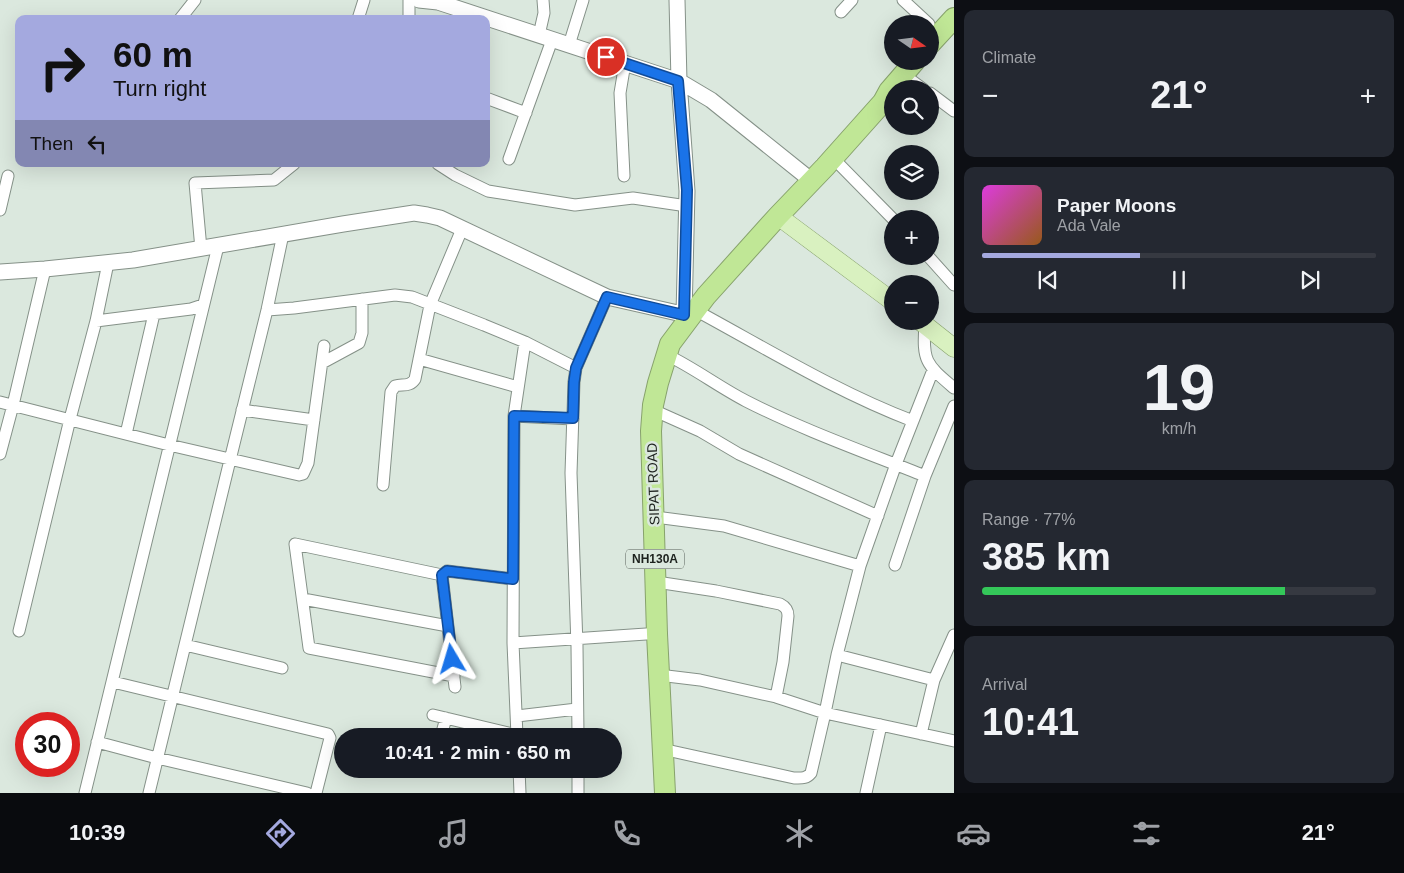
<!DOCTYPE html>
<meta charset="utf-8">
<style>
:root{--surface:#171b24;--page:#242831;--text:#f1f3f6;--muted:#9ea1a6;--line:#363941;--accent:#a4a9df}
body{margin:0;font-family:Arial,sans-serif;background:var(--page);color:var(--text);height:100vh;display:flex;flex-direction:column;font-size:19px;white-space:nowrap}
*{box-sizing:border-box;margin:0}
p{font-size:16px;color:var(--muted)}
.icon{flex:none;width:28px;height:28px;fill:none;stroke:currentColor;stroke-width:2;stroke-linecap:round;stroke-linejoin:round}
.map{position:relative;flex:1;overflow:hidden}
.drawer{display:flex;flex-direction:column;gap:10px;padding:10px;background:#0d0f14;width:450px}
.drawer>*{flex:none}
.top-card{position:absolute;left:15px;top:15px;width:475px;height:152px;border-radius:10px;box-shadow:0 5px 20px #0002;background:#a4a9df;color:#111;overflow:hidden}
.needle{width:32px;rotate:104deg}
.tools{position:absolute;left:884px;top:15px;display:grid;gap:10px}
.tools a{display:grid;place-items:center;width:55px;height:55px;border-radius:50%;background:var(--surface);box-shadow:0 5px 20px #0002;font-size:25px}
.speed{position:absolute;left:15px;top:712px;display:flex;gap:10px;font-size:25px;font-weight:700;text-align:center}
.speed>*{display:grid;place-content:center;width:65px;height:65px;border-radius:50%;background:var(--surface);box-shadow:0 5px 20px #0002;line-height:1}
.speed .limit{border:8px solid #d22;background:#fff;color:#111}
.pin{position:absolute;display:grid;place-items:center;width:42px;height:42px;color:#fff;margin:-21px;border:2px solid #fff;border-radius:50%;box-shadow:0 1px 5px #0007}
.me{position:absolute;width:55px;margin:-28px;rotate:353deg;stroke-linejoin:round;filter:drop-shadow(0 0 4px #0008)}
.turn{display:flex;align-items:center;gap:18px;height:105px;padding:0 15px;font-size:22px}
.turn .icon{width:65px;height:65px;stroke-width:2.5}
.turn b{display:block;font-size:35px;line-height:42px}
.then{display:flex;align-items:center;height:48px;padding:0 15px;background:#0003;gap:10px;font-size:19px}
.big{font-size:38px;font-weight:700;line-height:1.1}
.drawer .card{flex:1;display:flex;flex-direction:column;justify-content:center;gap:8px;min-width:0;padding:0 18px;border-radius:10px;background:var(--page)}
.drawer .dial{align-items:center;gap:0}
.dial b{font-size:65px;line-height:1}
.song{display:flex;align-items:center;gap:15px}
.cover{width:60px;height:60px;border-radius:8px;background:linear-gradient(135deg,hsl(300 70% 55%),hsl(30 70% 35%))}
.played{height:5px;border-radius:2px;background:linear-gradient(90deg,var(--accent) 40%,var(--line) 40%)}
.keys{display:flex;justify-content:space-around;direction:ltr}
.heat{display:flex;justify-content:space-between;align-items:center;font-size:28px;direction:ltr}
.charge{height:8px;border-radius:4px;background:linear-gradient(90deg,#34c759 77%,var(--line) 0)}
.trip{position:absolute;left:334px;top:728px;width:288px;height:50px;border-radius:25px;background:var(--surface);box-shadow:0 5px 20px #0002;font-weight:700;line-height:50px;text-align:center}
.tab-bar{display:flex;height:80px;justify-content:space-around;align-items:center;background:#090b0e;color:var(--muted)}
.tab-bar .icon{width:35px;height:35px}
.tab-bar .active{color:var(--accent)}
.tab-bar b{font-size:22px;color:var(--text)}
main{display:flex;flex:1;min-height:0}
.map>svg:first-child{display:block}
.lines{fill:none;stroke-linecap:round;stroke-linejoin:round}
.street-casing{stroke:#859188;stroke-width:13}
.secondary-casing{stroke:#859188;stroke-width:17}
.primary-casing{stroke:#87a26c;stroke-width:19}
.highway-casing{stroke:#87a26c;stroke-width:22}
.street{stroke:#fff;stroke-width:11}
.secondary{stroke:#fff;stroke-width:15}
.primary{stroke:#d9f1c0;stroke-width:18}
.highway{stroke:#c0e796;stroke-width:20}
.route-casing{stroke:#114b97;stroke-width:12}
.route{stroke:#1a73e8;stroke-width:9}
.labels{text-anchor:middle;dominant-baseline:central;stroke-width:5;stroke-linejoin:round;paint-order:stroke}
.shield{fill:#dbe8de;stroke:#555d57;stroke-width:1}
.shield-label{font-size:12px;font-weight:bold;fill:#1c211d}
.street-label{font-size:14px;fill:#1c211d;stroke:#dbe8de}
</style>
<main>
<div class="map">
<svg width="954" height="793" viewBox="0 0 954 793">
<rect width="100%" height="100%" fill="#dbe8de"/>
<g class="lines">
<defs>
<path id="street" d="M 903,0 L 929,24
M 841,12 L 852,0
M 180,19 L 195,0
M 358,19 L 364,0
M 409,19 L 409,0
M 539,35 L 544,13 L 543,0
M 569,45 L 583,0
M 904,75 L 923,89
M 930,93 L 954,111
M 486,98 L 526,113
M 833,158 L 893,219
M 509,159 L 552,40
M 438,164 L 455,175 L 488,191 L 575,205 L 633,198 L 687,206
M 624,176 L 620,93 L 625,63
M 0,210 L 8,176
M 201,249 L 195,183 L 274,180 L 294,164
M 928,256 L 954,285
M 267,310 L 294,308 L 395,295 L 412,297 L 484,325 L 525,342 L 576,368
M 695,310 C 767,349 837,392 913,421
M 96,321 L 191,309 L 203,305
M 925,325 C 922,362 927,365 954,388
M 667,355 C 694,368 719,387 746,401 C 803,430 865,452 925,476
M 419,359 L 518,387
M 322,363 L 359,343 L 362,333 L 362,299
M 0,402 L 169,445 L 299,475 L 303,474 L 308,463 L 324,346
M 242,410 L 314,420
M 653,410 L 700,431 L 739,454 L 878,516
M 514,416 L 573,419
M 126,434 L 154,314
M 0,454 L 13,405 L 45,269
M 383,485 L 391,392 L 395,386 C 403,384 410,387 415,379 L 430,305 L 462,229
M 663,518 L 724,526 L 860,566
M 895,565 L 925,476 L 954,406
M 442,575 L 447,571 L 513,579
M 663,583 L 716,591 L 780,604 C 786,607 788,610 788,616 L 783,662 L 776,697
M 303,599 L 448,626
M 19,631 L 70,419 L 96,321 L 108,263
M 513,643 L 661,633
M 185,645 L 282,668
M 837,655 L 934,680
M 454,676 L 309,648 L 295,544 L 442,575 L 455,687
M 667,676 L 700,680 L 776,697 L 825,713 L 954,741
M 113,682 L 328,734 L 330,738 L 316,793
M 433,715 L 517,735
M 517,716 L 577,709
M 921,734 L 934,680 L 954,635
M 441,736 L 446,718
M 517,736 L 513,643 L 514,416 L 525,342
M 578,736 L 577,646 L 571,473 L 574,382 L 576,368 L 607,297
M 97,742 L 157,758 L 307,793
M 671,751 L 794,778 C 801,778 806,779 811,773 L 825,713 L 837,655 L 860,566 L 896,464 L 933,370
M 519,769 L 520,793
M 578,769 L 578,793
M 433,771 L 433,769
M 85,793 L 218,246
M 149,793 L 230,460 L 267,310 L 283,234
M 866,793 L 881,725"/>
<path id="secondary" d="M 419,0 L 438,2 L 679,81 L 711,100 L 812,181
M 677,0 L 679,81 L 687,191 L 684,315
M 0,272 L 45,269 L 133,260 L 343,224 L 414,213 L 427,215 L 440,218 L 607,297 L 691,316"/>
<path id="primary" d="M 778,216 L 892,301
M 920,321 L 954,348"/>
<path id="highway" d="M 930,44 L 954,18
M 883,102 L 889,91 L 915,61
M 665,793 L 657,634 L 651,431 L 653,405 L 658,383 L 670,344 L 706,296 L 778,216 L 825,167 L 883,102 L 892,95"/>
</defs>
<!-- street casing -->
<use href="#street" class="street-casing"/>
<!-- secondary casing -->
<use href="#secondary" class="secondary-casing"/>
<!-- primary casing -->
<use href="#primary" class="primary-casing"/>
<!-- highway casing -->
<use href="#highway" class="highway-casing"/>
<!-- street -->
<use href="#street" class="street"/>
<!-- secondary -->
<use href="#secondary" class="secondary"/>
<!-- primary -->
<use href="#primary" class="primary"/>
<!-- highway -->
<use href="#highway" class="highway"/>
</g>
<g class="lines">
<defs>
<path id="route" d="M 452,659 L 442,575 L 447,571 L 513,579 L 514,416 L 573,418 L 574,382 L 576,368 L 607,297 L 684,315 L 687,190 L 678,81 L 606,57"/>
</defs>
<!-- route casing -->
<use href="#route" class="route-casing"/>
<!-- route -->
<use href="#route" class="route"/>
</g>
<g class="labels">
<!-- shield labels -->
<rect class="shield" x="626" y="549.5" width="58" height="19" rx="4"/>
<g class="shield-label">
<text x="655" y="559">NH130A</text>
</g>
<!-- street labels -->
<g class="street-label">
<text transform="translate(653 484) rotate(-92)">SIPAT ROAD</text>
</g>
</g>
</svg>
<div class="tools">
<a><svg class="needle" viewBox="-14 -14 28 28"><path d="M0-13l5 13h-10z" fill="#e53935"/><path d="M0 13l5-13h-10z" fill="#9ea1a6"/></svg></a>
<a><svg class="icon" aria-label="search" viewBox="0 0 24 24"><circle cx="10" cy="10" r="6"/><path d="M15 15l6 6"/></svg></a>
<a><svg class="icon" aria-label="layers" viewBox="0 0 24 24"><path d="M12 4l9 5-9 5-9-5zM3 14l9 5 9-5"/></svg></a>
<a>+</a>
<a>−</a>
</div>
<div class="speed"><div class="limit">30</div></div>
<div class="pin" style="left:606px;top:57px;background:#d93025"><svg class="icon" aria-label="arrive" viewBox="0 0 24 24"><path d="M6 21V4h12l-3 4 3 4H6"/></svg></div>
<svg class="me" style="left:452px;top:659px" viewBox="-20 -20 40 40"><path d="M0-17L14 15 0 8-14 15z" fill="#1a73e8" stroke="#fff" stroke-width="4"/></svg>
<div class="trip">10:41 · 2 min · 650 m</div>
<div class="top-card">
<div class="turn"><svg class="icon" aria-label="right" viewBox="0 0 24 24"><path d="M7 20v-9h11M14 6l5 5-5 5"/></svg><div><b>60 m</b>Turn right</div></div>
<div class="then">Then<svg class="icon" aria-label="left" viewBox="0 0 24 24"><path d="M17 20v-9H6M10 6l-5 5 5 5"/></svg></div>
</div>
</div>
<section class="drawer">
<div class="card"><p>Climate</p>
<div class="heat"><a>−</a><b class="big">21°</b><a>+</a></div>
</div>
<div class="card">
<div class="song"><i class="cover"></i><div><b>Paper Moons</b><p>Ada Vale</p></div></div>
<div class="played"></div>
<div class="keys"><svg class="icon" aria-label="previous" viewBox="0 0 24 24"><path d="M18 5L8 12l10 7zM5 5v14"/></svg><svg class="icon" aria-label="pause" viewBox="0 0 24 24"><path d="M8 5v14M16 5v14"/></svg><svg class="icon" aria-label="next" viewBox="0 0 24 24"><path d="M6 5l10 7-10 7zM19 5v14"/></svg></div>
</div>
<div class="card dial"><b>19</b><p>km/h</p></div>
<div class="card"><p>Range · 77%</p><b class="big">385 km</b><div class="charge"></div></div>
<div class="card"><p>Arrival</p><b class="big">10:41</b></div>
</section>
</main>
<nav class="tab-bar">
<b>10:39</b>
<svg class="icon active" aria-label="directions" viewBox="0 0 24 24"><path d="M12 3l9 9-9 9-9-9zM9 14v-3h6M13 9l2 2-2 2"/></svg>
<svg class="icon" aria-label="music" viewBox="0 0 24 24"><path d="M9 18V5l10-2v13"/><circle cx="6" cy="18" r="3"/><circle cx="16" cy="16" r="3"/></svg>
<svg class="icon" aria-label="phone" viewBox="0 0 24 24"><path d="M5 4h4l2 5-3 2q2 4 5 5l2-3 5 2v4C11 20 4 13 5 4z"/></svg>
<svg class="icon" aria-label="climate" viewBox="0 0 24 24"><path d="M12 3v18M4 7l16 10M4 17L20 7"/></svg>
<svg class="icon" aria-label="car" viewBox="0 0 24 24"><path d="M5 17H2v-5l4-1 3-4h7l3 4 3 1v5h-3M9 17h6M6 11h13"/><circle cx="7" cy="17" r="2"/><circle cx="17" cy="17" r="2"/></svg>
<svg class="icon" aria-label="filters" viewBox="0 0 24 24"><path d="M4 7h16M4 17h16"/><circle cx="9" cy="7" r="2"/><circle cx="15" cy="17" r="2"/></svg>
<b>21°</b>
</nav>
